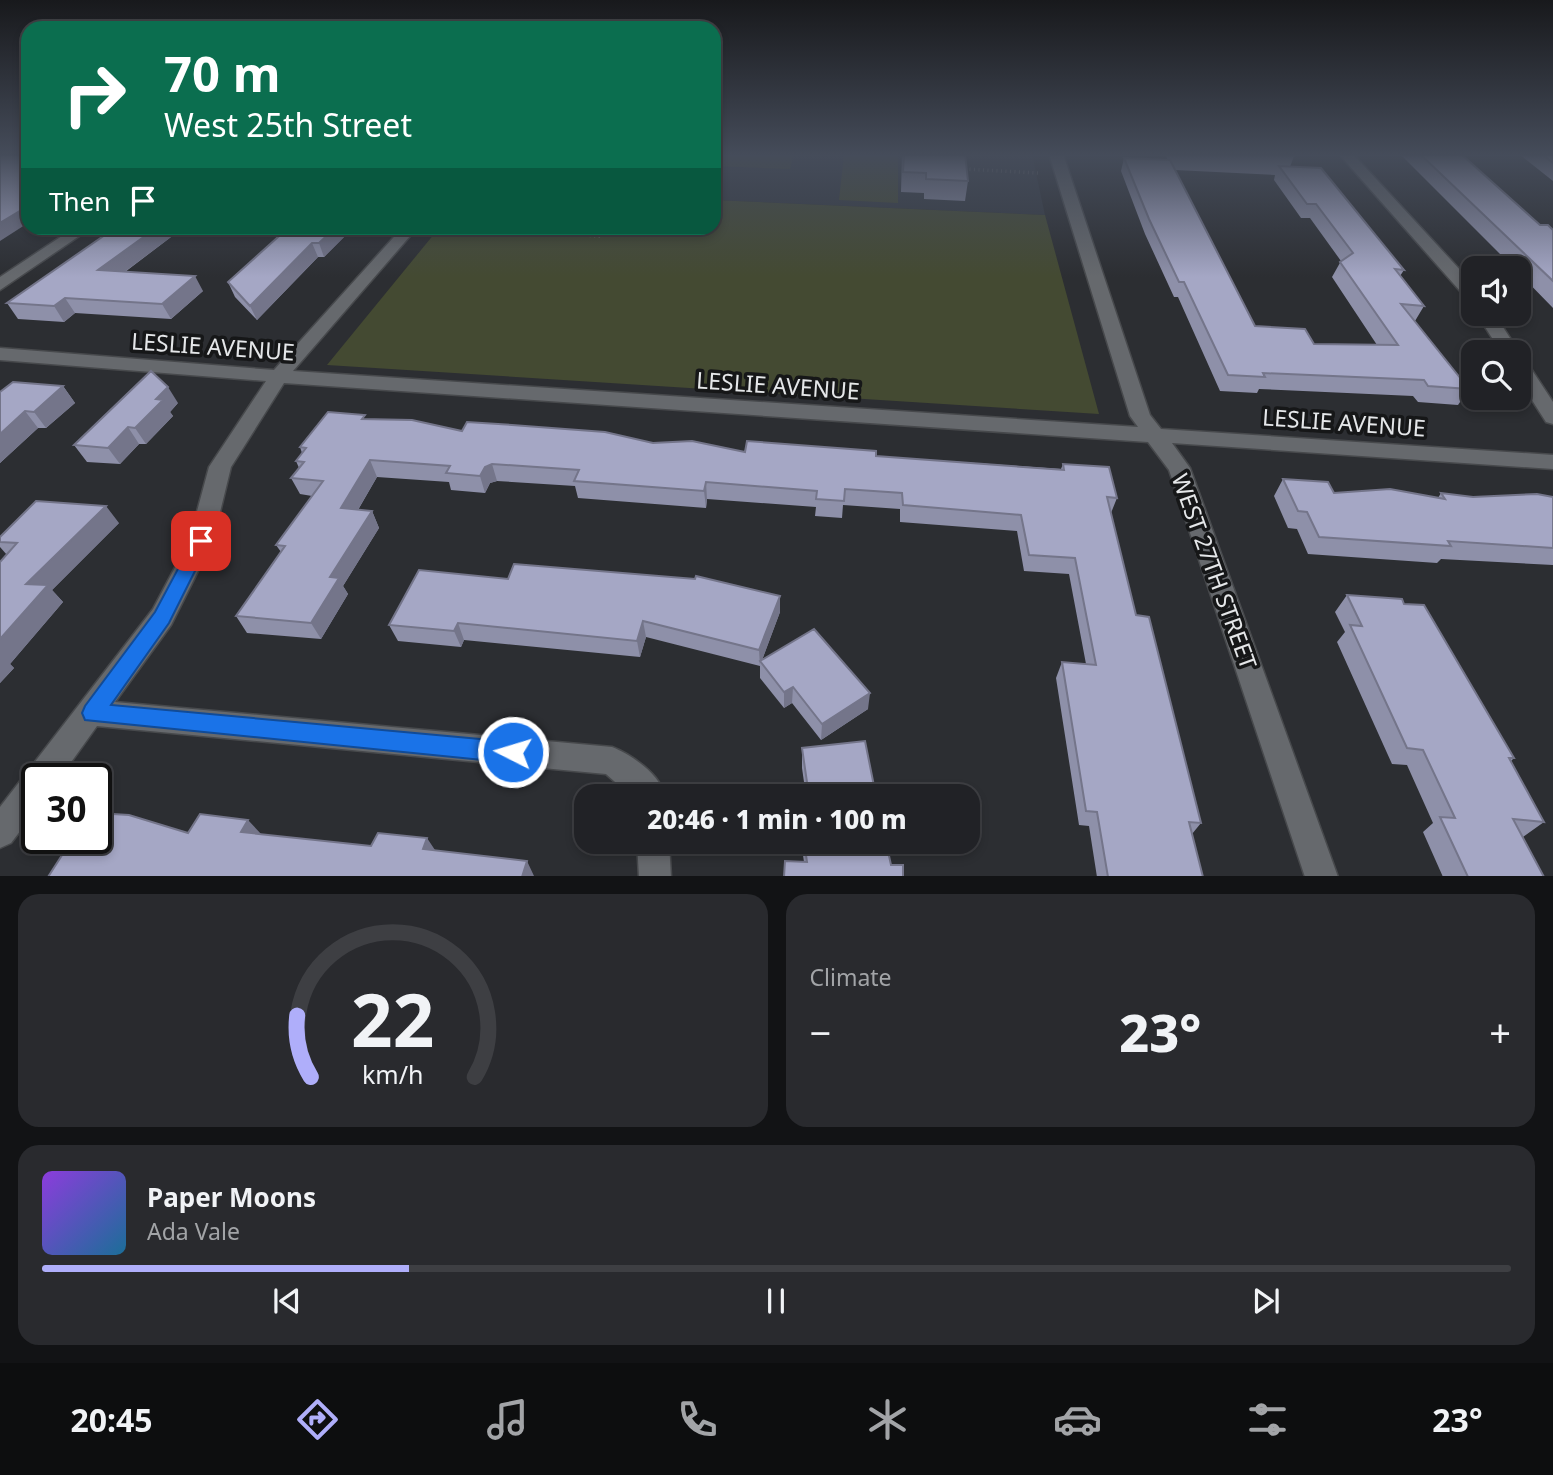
<!DOCTYPE html>
<meta charset="utf-8">
<style>
:root{--surface:#212226;--page:#292a2e;--text:#f1f3f6;--muted:#a2a4a7;--line:#3e3f43;--accent:#afaefa}
body{margin:0;font-family:"Noto Sans",sans-serif;background:var(--page);color:var(--text);height:100vh;display:flex;flex-direction:column;font-size:26px;white-space:nowrap}
*{box-sizing:border-box;margin:0}
p{font-size:23px;color:var(--muted)}
.icon{flex:none;width:38px;height:38px;fill:none;stroke:currentColor;stroke-width:2;stroke-linecap:round;stroke-linejoin:round}
.map{position:relative;height:876px;overflow:hidden}
.panel{display:flex;flex-direction:column;gap:18px;padding:18px;background:#121315;flex:1}
.panel>*{flex:none}
.banner{position:absolute;left:21px;top:21px;width:700px;height:214px;border-radius:21px;box-shadow:0 4px 10px #0003,0 0 0 2px var(--line);background:#0b6e4f;color:#fff;overflow:hidden}
.tools{position:absolute;left:1461px;top:256px;display:grid;gap:14px}
.tools a{display:grid;place-items:center;width:70px;height:70px;border-radius:14px;background:var(--surface);box-shadow:0 4px 10px #0003,0 0 0 2px var(--line);font-size:35px}
.speed{position:absolute;left:21px;top:763px;display:flex;gap:14px;font-size:35px;font-weight:700;text-align:center}
.speed>*{display:grid;place-content:center;width:91px;height:91px;border-radius:50%;background:var(--surface);box-shadow:0 4px 10px #0003,0 0 0 2px var(--line);line-height:1}
.speed .limit{border:4px solid #111;border-radius:10px;background:#fff;color:#111}
.pin{position:absolute;display:grid;place-items:center;width:60px;height:60px;color:#fff;margin:-30px;border-radius:14px;box-shadow:0 4px 10px #0006}
.me{position:absolute;width:77px;margin:-38px;rotate:275deg;stroke-linejoin:round;filter:drop-shadow(0 0 5px #0008)}
.turn{display:flex;align-items:center;gap:24px;height:147px;padding:0 28px;font-size:32px}
.turn .icon{width:91px;height:91px;stroke-width:2.5}
.turn b{display:block;font-size:49px;line-height:60px}
.then{display:flex;align-items:center;height:66px;padding:0 28px;background:#0003;gap:14px;font-size:26px}
.big{font-size:52px;font-weight:800;line-height:1.1}
.panel .tile{flex:1;display:flex;flex-direction:column;justify-content:center;gap:10px;min-width:0;padding:0 24px;border-radius:21px;background:var(--page)}
.panel .dial{align-items:center;gap:0}
.dial svg{height:182px;overflow:visible;fill:none;stroke:var(--line);stroke-width:7;stroke-linecap:round;text-anchor:middle}
.dial text{fill:var(--text);stroke:none}
.song{display:flex;align-items:center;gap:21px}
.cover{width:84px;height:84px;border-radius:10px;background:linear-gradient(135deg,hsl(270 70% 55%),hsl(200 70% 35%))}
.played{height:7px;border-radius:4px;background:linear-gradient(90deg,var(--accent) 25%,var(--line) 25%)}
.keys{display:flex;justify-content:space-around;direction:ltr}
.heat{display:flex;justify-content:space-between;align-items:center;font-size:38px;direction:ltr}
.panel .tiles{flex:1;display:grid;gap:18px;grid-template-columns:1fr 1fr}
.tile:last-child{grid-column:span 2}
.trip{position:absolute;left:574px;top:784px;width:406px;height:70px;border-radius:21px;background:var(--surface);box-shadow:0 4px 10px #0003,0 0 0 2px var(--line);font-weight:800;line-height:70px;text-align:center}
.tab-bar{display:flex;height:112px;justify-content:space-around;align-items:center;background:#0d0e0f;color:var(--muted)}
.tab-bar .icon{width:49px;height:49px}
.tab-bar .selected{color:var(--accent)}
.tab-bar b{font-size:32px;color:var(--text)}
.map>svg:first-child{display:block}
.built{fill:#343941}
.green{fill:#444a32}
.lines{fill:none;stroke-linecap:round;stroke-linejoin:round}
.street-casing{stroke:#47494c;stroke-width:3}
.path{stroke:#6a6c6f;stroke-width:3.5;stroke-dasharray:1 3.5;stroke-linecap:butt}
.street{fill:#66696d;fill-rule:evenodd}
.wall{fill:#8e90a9;fill-rule:evenodd}
.shaded-wall{fill:#74758a}
.building{fill:#a5a7c5;stroke:#74758a;stroke-width:2}
.route{fill:#1a73e8;stroke:#114b97;stroke-width:2}
.labels{text-anchor:middle;dominant-baseline:central;stroke-width:7;stroke-linejoin:round;paint-order:stroke}
.street-label{font-size:23px;fill:#e5e7e9;stroke:#161718}
</style>
<div class="map">
<svg width="1553" height="877" viewBox="0 0 1553 877">
<rect width="100%" height="100%" fill="#2c2e32"/>
<!-- built -->
<path class="built" d="M 714,154 L 1032,154 L 1045,215 L 714,200 Z"/>
<!-- green -->
<path class="green" d="M 714,154 L 794,154 L 790,169 L 714,166 Z
M 844,154 L 898,154 L 898,203 L 839,200 Z
M 714,200 L 1045,215 L 1099,414 L 327,365 L 439,228 L 714,228 Z"/>
<g class="lines">
<defs>
<path id="street" d="M 1049,154 L 1063,154 L 1150,415 L 1161,429 L 1553,455 L 1553,469 L 1172,443 L 1190,468 L 1338,877 L 1305,877 L 1169,470 L 1148,442 L 284,383 L 231,467 L 213,541 L 171,625 L 115,702 L 612,747 C 630,754 662,775 664,796 L 631,796 L 606,774 L 97,726 L 59,779 L 37,779 L 37,809 L 11,843 L 0,848 L 0,807 L 153,609 L 189,541 L 209,467 L 266,381 L 0,360 L 0,348 L 274,370 L 402,228 L 417,228 L 293,371 L 1138,427 L 1130,416 Z
M 1339,154 L 1353,154 L 1474,285 L 1474,301 L 1468,300 Z
M 74,228 L 91,228 L 0,290 L 0,277 Z
M 1476,313 L 1494,313 L 1519,352 L 1501,352 Z
M 1519,359 L 1526,361 L 1553,402 L 1553,424 L 1546,422 L 1519,380 Z
M 637,842 L 669,842 L 671,877 L 639,877 Z"/>
</defs>
<!-- street casing -->
<use href="#street" class="street-casing"/>
<!-- path -->
<path class="path" d="M 965,169 L 1038,173
M 464,228 L 599,236 L 603,231"/>
<!-- street -->
<use href="#street" class="street"/>
</g>
<!-- wall -->
<path class="wall" d="M 902,154 L 965,154 L 968,181 L 965,201 L 924,199 L 924,193 L 901,192 Z
M 1165,154 L 1293,154 L 1294,156 L 1290,167 L 1404,270 L 1400,276 L 1424,306 L 1415,321 L 1414,321 L 1469,389 L 1458,405 L 1418,402 L 1413,396 L 1259,389 L 1257,393 L 1220,391 L 1178,297 L 1174,297 L 1145,234 L 1121,171 L 1124,158 L 1168,160 ZM 1175,170 L 1275,175 L 1274,180 L 1301,218 L 1310,218 L 1341,261 L 1332,277 L 1377,345 L 1314,344 L 1255,326 Z
M 1400,154 L 1461,154 L 1540,225 L 1553,230 L 1553,308 L 1519,273 L 1519,268 L 1514,268 Z
M 1519,154 L 1553,154 L 1553,181 Z
M 115,228 L 195,228 L 186,234 L 175,234 L 125,272 L 203,291 L 171,319 L 75,313 L 64,322 L 18,319 L 7,303 Z
M 288,228 L 353,228 L 324,257 L 318,257 L 257,320 L 235,297 L 228,282 Z
M 63,386 L 75,403 L 46,428 L 38,428 L 0,463 L 0,392 Z
M 178,403 L 170,412 L 173,416 L 146,444 L 139,444 L 120,464 L 87,462 L 74,445 Z
M 367,419 L 462,431 L 653,443 L 745,452 L 876,456 L 1061,469 L 1063,464 L 1117,498 L 1111,513 L 1136,615 L 1201,823 L 1192,834 L 1203,877 L 1097,877 L 1089,826 L 1079,825 L 1056,678 L 1062,662 L 1086,664 L 1069,574 L 1024,571 L 1017,531 L 900,522 L 900,509 L 843,505 L 842,518 L 815,516 L 816,507 L 707,499 L 706,508 L 578,498 L 575,486 L 497,481 L 490,483 L 485,493 L 451,490 L 449,482 L 377,477 L 358,510 L 372,511 L 379,528 L 343,586 L 348,594 L 321,639 L 247,633 L 236,616 L 281,552 L 276,545 L 312,496 L 300,494 L 291,478 L 299,468 L 296,461 L 302,453 L 300,447 Z
M 1283,479 L 1334,493 L 1438,498 L 1441,493 L 1473,497 L 1553,497 L 1553,565 L 1441,559 L 1437,563 L 1308,554 L 1297,529 L 1288,528 L 1274,496 Z
M 119,523 L 52,590 L 63,602 L 10,664 L 14,668 L 0,683 L 7,555 L 0,547 L 0,537 Z
M 508,579 L 780,596 L 780,612 L 762,660 L 868,709 L 821,740 L 792,703 L 784,708 L 760,678 L 760,666 L 646,637 L 640,657 L 464,640 L 461,647 L 398,641 L 389,625 Z
M 1347,595 L 1514,758 L 1511,761 L 1544,822 L 1523,837 L 1544,877 L 1443,877 L 1423,832 L 1433,823 L 1407,765 L 1392,764 L 1337,642 L 1345,632 L 1335,612 Z
M 802,748 L 876,796 L 806,796 L 802,768 Z
M 801,842 L 886,842 L 891,865 L 804,862 Z"/>
<!-- shaded-wall -->
<path class="shaded-wall" d="M 28,206 L 28,223 L 0,241 L 0,223 Z
M 156,228 L 172,228 L 175,234 L 107,285 L 98,270 Z
M 183,228 L 195,228 L 186,234 Z
M 335,228 L 353,228 L 324,257 L 319,243 Z
M 312,243 L 318,257 L 257,320 L 250,306 Z
M 195,276 L 203,291 L 171,319 L 162,304 Z
M 65,298 L 75,313 L 64,322 L 54,306 Z
M 63,386 L 75,403 L 46,428 L 34,412 Z
M 168,387 L 178,403 L 170,412 L 173,416 L 146,444 L 135,428 L 156,399 Z
M 25,411 L 38,428 L 0,463 L 0,434 Z
M 128,427 L 139,444 L 120,464 L 108,448 Z
M 370,460 L 377,477 L 349,525 L 341,508 Z
M 492,464 L 497,481 L 490,483 L 485,493 L 480,476 L 485,467 Z
M 706,482 L 707,499 L 706,508 L 704,491 Z
M 106,506 L 119,523 L 52,590 L 63,602 L 10,664 L 14,668 L 0,683 L 0,639 L 26,584 Z
M 372,511 L 379,528 L 343,586 L 348,594 L 321,639 L 311,623 L 330,577 Z
M 780,596 L 780,612 L 761,663 L 760,661 L 760,667 L 759,650 Z
M 643,621 L 646,637 L 640,657 L 637,641 Z
M 458,623 L 464,640 L 461,647 L 454,631 Z
M 793,687 L 792,703 L 784,708 L 784,692 Z
M 870,693 L 868,709 L 821,740 L 822,724 Z
M 248,820 L 262,835 L 241,832 Z
M 427,838 L 437,853 L 423,849 Z
M 527,861 L 534,876 L 533,877 L 522,877 Z"/>
<!-- building -->
<path class="building" d="M 0,154 L 28,154 L 28,206 L 0,223 Z
M 904,154 L 965,154 L 968,181 L 926,179 L 926,173 L 903,172 Z
M 1265,154 L 1293,154 L 1294,156 Z
M 1420,154 L 1461,154 L 1540,225 L 1548,225 L 1553,230 L 1553,281 Z
M 1542,154 L 1553,154 L 1553,163 Z
M 1124,158 L 1170,160 L 1255,326 L 1305,329 L 1314,344 L 1398,345 L 1340,262 L 1353,253 L 1316,204 L 1307,204 L 1279,166 L 1321,168 L 1404,270 L 1395,269 L 1424,306 L 1401,304 L 1469,389 L 1428,386 L 1424,380 L 1263,373 L 1265,377 L 1228,375 L 1184,282 L 1179,282 L 1149,219 Z
M 115,228 L 156,228 L 98,270 L 195,276 L 162,304 L 65,298 L 54,306 L 7,303 Z
M 288,228 L 335,228 L 319,243 L 312,243 L 250,306 L 228,282 Z
M 151,371 L 168,387 L 156,399 L 163,400 L 135,428 L 128,427 L 108,448 L 74,445 Z
M 13,382 L 63,386 L 34,412 L 25,411 L 0,434 L 0,392 Z
M 328,412 L 365,415 L 362,419 L 412,420 L 462,431 L 467,422 L 512,425 L 605,432 L 653,443 L 692,441 L 745,452 L 747,441 L 876,451 L 876,456 L 1064,470 L 1063,464 L 1109,467 L 1117,498 L 1107,497 L 1136,615 L 1149,617 L 1201,823 L 1189,822 L 1203,877 L 1108,877 L 1097,812 L 1086,811 L 1062,662 L 1096,665 L 1075,558 L 1029,555 L 1021,515 L 903,505 L 902,493 L 845,489 L 844,501 L 816,499 L 817,491 L 706,482 L 704,491 L 574,481 L 579,470 L 492,464 L 485,467 L 480,476 L 446,473 L 450,466 L 370,460 L 341,508 L 372,511 L 330,577 L 339,578 L 311,623 L 236,616 L 285,546 L 276,545 L 323,481 L 291,478 L 304,462 L 296,461 L 306,448 L 300,447 Z
M 1283,479 L 1328,482 L 1334,493 L 1390,489 L 1445,499 L 1441,493 L 1473,497 L 1537,494 L 1553,497 L 1553,548 L 1448,541 L 1451,546 L 1319,537 L 1307,512 L 1298,511 Z
M 36,501 L 106,506 L 26,584 L 48,585 L 0,639 L 0,562 L 17,543 L 0,542 L 0,537 Z
M 514,564 L 695,579 L 696,576 L 780,596 L 759,650 L 643,621 L 637,641 L 458,623 L 454,631 L 389,625 L 419,570 L 508,579 Z
M 1347,595 L 1402,599 L 1404,604 L 1424,605 L 1514,758 L 1509,758 L 1544,822 L 1513,819 L 1544,877 L 1468,877 L 1440,817 L 1455,818 L 1423,750 L 1407,748 L 1350,625 L 1362,626 Z
M 814,629 L 870,693 L 822,724 L 793,687 L 784,692 L 760,661 Z
M 865,741 L 876,796 L 809,796 L 802,748 Z
M 96,813 L 129,815 L 188,833 L 200,814 L 248,820 L 241,832 L 371,846 L 378,833 L 427,838 L 423,849 L 527,861 L 522,877 L 48,877 L 73,838 L 96,838 Z
M 804,842 L 886,842 L 891,865 L 903,865 L 903,877 L 784,877 L 785,861 L 807,862 Z"/>
<!-- sky -->
<linearGradient id="sky" x2="0" y2="1"><stop stop-color="#18191c"/><stop offset="0.56" stop-color="#454c5a"/><stop offset="1" stop-color="#454c5a" stop-opacity="0"/></linearGradient>
<rect width="1553" height="277" fill="url(#sky)"/>
<!-- route -->
<path class="route" d="M 201,535 L 210,541 L 169,623 L 111,705 L 513,742 L 521,745 L 524,752 L 521,760 L 513,763 L 85,720 L 82,713 L 85,706 L 155,612 L 195,537 Z"/>
<g class="labels">
<!-- street labels -->
<g class="street-label">
<text transform="translate(213 346) rotate(4)">LESLIE AVENUE</text>
<text transform="translate(778 385) rotate(4)">LESLIE AVENUE</text>
<text transform="translate(1344 422) rotate(4)">LESLIE AVENUE</text>
<text transform="translate(1215 571) rotate(70)">WEST 27TH STREET</text>
</g>
</g>
</svg>
<div class="tools">
<a><svg class="icon" aria-label="sound" viewBox="0 0 24 24"><path d="M4 9h4l5-4v14l-5-4H4zM17 9q2 3 0 6"/></svg></a>
<a><svg class="icon" aria-label="search" viewBox="0 0 24 24"><circle cx="10" cy="10" r="6"/><path d="M15 15l6 6"/></svg></a>
</div>
<div class="speed"><div class="limit">30</div></div>
<div class="pin" style="left:201px;top:541px;background:#d93025"><svg class="icon" aria-label="arrive" viewBox="0 0 24 24"><path d="M6 21V4h12l-3 4 3 4H6"/></svg></div>
<svg class="me" style="left:513px;top:752px" viewBox="-20 -20 40 40"><circle r="17" fill="#1a73e8" stroke="#fff" stroke-width="3"/><path d="M0-11L8 9 0 5-8 9z" fill="#fff"/></svg>
<div class="trip">20:46 · 1 min · 100 m</div>
<div class="banner">
<div class="turn"><svg class="icon" aria-label="right" viewBox="0 0 24 24"><path d="M7 20v-9h11M14 6l5 5-5 5"/></svg><div><b>70 m</b>West 25th Street</div></div>
<div class="then">Then<svg class="icon" aria-label="arrive" viewBox="0 0 24 24"><path d="M6 21V4h12l-3 4 3 4H6"/></svg></div>
</div>
</div>
<section class="panel">
<div class="tiles">
<div class="tile dial"><svg viewBox="0 0 100 80">
<path d="M14 69A42 42 0 1 1 86 69"/>
<path d="M14 69A42 42 0 0 1 8 42" stroke="#afaefa"/>
<text x="50" y="56" font-size="32" font-weight="700">22</text>
<text x="50" y="72" font-size="11">km/h</text>
</svg></div>
<div class="tile"><p>Climate</p>
<div class="heat"><a>−</a><b class="big">23°</b><a>+</a></div>
</div>
<div class="tile">
<div class="song"><i class="cover"></i><div><b>Paper Moons</b><p>Ada Vale</p></div></div>
<div class="played"></div>
<div class="keys"><svg class="icon" aria-label="previous" viewBox="0 0 24 24"><path d="M18 5L8 12l10 7zM5 5v14"/></svg><svg class="icon" aria-label="pause" viewBox="0 0 24 24"><path d="M8 5v14M16 5v14"/></svg><svg class="icon" aria-label="next" viewBox="0 0 24 24"><path d="M6 5l10 7-10 7zM19 5v14"/></svg></div>
</div>
</div>
</section>
<nav class="tab-bar">
<b>20:45</b>
<svg class="icon selected" aria-label="directions" viewBox="0 0 24 24"><path d="M12 3l9 9-9 9-9-9zM9 14v-3h6M13 9l2 2-2 2"/></svg>
<svg class="icon" aria-label="music" viewBox="0 0 24 24"><path d="M9 18V5l10-2v13"/><circle cx="6" cy="18" r="3"/><circle cx="16" cy="16" r="3"/></svg>
<svg class="icon" aria-label="phone" viewBox="0 0 24 24"><path d="M5 4h4l2 5-3 2q2 4 5 5l2-3 5 2v4C11 20 4 13 5 4z"/></svg>
<svg class="icon" aria-label="climate" viewBox="0 0 24 24"><path d="M12 3v18M4 7l16 10M4 17L20 7"/></svg>
<svg class="icon" aria-label="car" viewBox="0 0 24 24"><path d="M5 17H2v-5l4-1 3-4h7l3 4 3 1v5h-3M9 17h6M6 11h13"/><circle cx="7" cy="17" r="2"/><circle cx="17" cy="17" r="2"/></svg>
<svg class="icon" aria-label="filters" viewBox="0 0 24 24"><path d="M4 7h16M4 17h16"/><circle cx="9" cy="7" r="2"/><circle cx="15" cy="17" r="2"/></svg>
<b>23°</b>
</nav>
